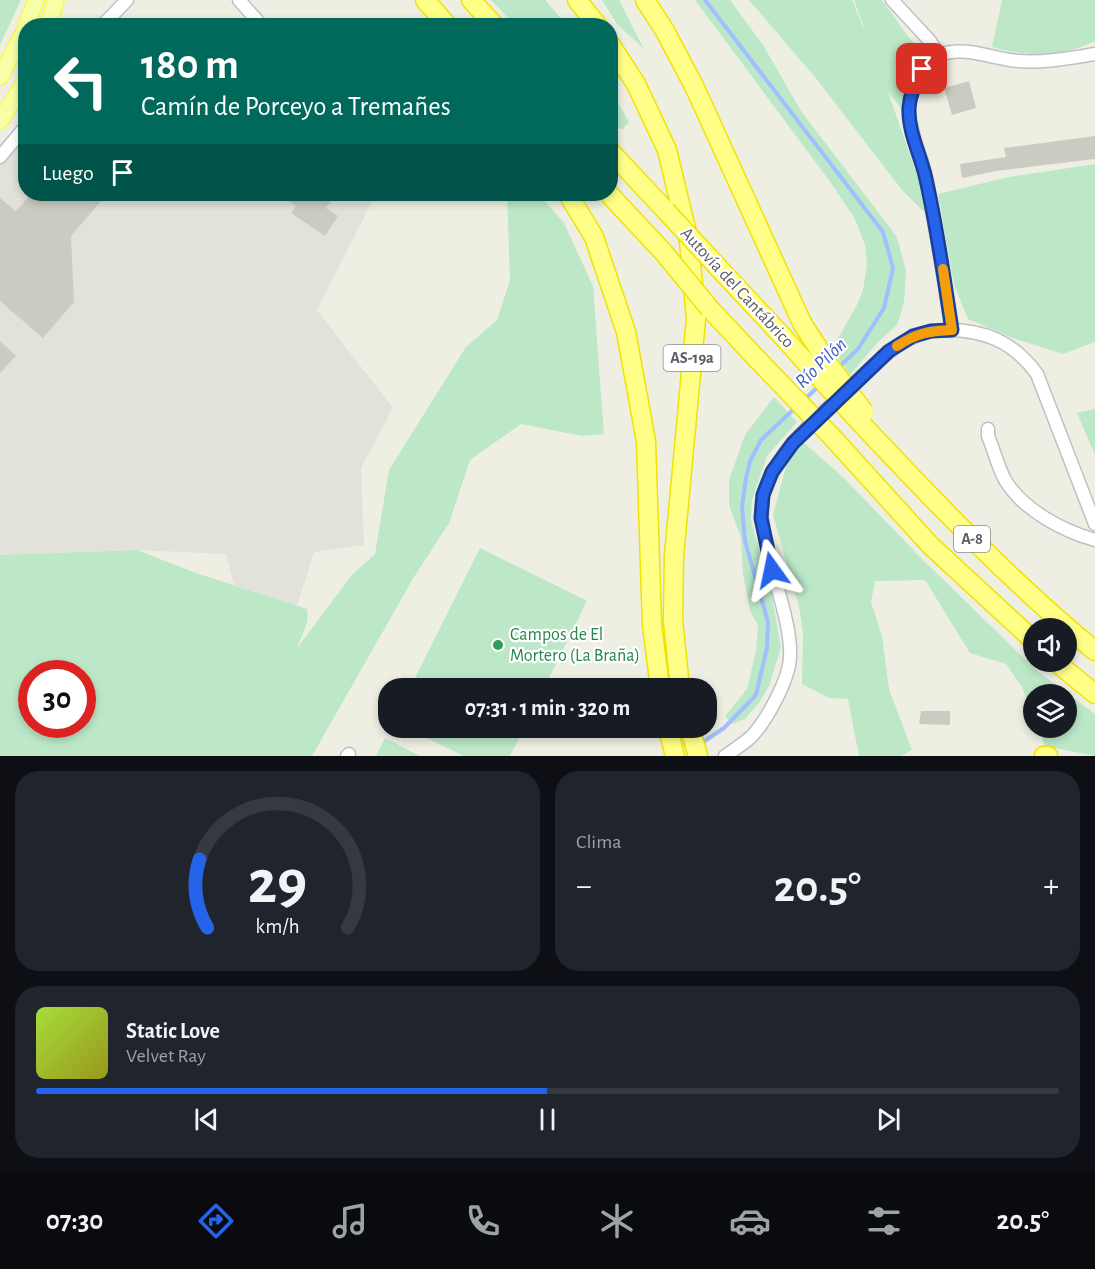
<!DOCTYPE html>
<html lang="es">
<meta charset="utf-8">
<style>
:root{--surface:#171b24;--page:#20242c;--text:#f1f3f6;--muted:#9ea1a6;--line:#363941;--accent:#2563eb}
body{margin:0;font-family:"Alegreya Sans",sans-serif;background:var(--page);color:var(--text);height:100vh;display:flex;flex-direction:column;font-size:22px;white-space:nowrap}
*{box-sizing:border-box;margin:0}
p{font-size:20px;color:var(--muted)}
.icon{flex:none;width:33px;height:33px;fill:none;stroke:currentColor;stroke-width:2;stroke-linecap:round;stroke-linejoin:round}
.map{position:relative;height:756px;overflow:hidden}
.details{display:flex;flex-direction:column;gap:15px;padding:15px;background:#0d0f14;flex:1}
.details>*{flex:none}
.banner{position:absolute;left:18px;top:18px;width:600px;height:183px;border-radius:24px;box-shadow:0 3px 9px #0003;background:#00695c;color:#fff;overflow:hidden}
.buttons{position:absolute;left:1023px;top:618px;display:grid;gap:12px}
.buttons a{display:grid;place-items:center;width:54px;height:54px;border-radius:50%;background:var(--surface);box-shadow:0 3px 9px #0003;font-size:30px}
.speed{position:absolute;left:18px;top:660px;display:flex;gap:12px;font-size:30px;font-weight:700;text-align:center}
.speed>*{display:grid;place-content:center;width:78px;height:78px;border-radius:50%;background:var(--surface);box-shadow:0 3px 9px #0003;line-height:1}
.speed .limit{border:9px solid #d22;background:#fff;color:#111}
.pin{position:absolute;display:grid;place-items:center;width:51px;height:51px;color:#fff;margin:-26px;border-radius:12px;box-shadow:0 3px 9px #0006}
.me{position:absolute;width:66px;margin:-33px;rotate:348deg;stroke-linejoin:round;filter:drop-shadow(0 0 4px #0008)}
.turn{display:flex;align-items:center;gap:21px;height:126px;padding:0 24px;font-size:27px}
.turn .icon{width:78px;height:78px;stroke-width:2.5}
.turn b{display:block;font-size:42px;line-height:51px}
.then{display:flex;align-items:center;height:57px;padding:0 24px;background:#0003;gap:12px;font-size:22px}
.big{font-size:45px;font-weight:600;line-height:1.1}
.details .tile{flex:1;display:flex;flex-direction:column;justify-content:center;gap:9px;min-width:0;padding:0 21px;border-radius:24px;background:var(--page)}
.details .dial{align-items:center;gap:0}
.dial svg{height:156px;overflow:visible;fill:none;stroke:var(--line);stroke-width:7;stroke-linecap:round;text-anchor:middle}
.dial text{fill:var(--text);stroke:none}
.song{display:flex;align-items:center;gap:18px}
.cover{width:72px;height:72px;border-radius:9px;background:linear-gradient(135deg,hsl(80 70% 55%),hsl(60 70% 35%))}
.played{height:6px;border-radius:3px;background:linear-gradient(90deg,var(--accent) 50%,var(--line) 50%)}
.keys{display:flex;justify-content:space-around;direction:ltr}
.heat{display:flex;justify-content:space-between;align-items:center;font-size:33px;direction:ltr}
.details .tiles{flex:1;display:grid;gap:15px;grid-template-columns:1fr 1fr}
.tile:last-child{grid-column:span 2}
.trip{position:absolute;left:378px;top:678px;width:339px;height:60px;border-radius:24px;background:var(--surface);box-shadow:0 3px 9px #0003;font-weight:600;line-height:60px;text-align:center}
.tabs{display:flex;height:96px;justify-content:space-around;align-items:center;background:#090b0e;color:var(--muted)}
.tabs .icon{width:42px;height:42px}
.tabs .active{color:var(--accent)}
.tabs b{font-size:27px;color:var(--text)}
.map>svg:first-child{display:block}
.industrial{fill:#e2e2da}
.green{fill:#bce8c8;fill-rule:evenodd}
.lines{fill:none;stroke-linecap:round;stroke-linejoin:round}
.stream{stroke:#a1beff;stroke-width:4}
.building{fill:#cbcbc1}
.minor-casing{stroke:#bfbfc7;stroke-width:15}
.major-casing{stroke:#fcf84e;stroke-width:18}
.highway-casing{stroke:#f0e300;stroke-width:21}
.minor{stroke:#fff;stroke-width:12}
.major{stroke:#f7ffa6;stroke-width:15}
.highway{stroke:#ff8;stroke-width:18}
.highway-bridge-casing{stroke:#f0e300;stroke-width:21;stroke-linecap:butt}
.highway-bridge{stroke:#ff8;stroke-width:18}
.route-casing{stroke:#184099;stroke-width:15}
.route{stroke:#2563eb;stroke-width:10}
.slow{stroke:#f59e0b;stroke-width:10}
.leisure-dot{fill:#2e9e5b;stroke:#fff;stroke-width:2}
.labels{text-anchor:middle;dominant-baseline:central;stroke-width:4.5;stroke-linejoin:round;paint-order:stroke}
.shield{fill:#fff;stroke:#8c8d92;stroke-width:1.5}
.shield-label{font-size:16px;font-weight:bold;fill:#5a5c64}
.street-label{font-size:18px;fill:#5a5c64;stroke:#fff}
.leisure-label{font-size:18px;fill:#27864d;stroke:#fff;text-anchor:start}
.water-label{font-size:20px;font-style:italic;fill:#3b5ccc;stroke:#fff}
</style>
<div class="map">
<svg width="1095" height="756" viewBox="0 0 1095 756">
<rect width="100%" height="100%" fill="#eeefe2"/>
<!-- industrial -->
<path class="industrial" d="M 25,135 L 26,194 L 376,194 L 317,310 L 393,408 L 361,468 L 364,545 L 314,552 L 297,606 L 234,585 L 226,554 L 137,550 L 0,555 L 0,162 Z"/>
<!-- green -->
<path class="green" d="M 0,0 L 21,0 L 0,45 Z
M 491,0 L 545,0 L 567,25 L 515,25 Z
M 602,0 L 619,0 L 644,49 L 617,24 Z
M 695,0 L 730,0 L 763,45 L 801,111 L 897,237 L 906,271 L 904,303 L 897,325 L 878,342 L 850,375 L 832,349 L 858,303 L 863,290 L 867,264 L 865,245 L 855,219 L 831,183 Z
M 749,0 L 852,0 L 868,39 L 854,0 L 882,0 L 910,39 L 923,51 L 907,97 L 904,112 L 888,92 L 928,206 L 925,213 L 902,190 L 815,77 Z
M 1002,0 L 1095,0 L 1095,41 C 1059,58 1030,57 992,47 Z
M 610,88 L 629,122 L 623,129 L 615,128 L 611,124 Z
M 1095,164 L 1095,342 L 1063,354 L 1010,337 L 968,319 L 954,285 L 938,194 L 1009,177 Z
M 507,194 L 538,194 L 564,223 L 593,286 L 604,434 L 582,436 L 521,424 L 470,460 L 449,523 L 414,577 L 312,756 L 0,756 L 0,555 L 137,550 L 196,573 L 307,609 C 310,624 301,636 297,648 L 352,575 L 375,554 L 389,470 L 466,347 L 497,320 L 510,280 ZM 32,674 L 82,674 L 82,724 L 32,724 Z
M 774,397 L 797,422 L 767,456 L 752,500 L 751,518 L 755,537 L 771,591 L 781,647 L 769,686 L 759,703 L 745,719 L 732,724 L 725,716 L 747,689 L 756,651 L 758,625 L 750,611 L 743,574 L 741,538 L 729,505 L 729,480 L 745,435 Z
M 1095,409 L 1095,455 L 1077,413 Z
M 802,441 L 845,479 L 920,557 L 1036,670 L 1095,714 L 1095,756 L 1045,746 L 1038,728 L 1066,728 L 1066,694 L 1034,694 L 1033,716 L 1022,687 L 1006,664 L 970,653 L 925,580 L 875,581 L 871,602 L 882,636 L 889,689 L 912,750 L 901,756 L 859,756 L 848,699 L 829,698 L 802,684 L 803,633 L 799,606 L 773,515 L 787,463 Z
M 480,548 L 587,601 L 544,688 L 410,688 Z
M 406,728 L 524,728 L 510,756 L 464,756 Z
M 385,738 L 420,756 L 376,756 Z"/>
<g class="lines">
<!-- stream -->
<path class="stream" d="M 705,0 L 883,232 L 893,268 L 884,308 L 858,349 L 839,367
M 804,400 L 820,385
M 700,744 L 724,728 L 756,695 L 767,648 L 768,622 L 745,541 L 742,507 L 746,478 L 750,461 L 761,440 L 796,407"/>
</g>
<!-- building -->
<path class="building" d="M 969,81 L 976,108 L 952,115 L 944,88 Z
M 1095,136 L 1095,159 L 996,171 L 962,178 L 960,164 L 1006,157 L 1004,148 Z
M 31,194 L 107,194 L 71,236 L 74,302 L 43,338 L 0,301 L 0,198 L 16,211 Z
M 278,194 L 336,194 L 326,208 L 338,216 L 325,236 L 291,213 L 296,206 Z
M 0,341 L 16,356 L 0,373 Z
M 921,711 L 950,711 L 950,725 L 919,724 Z"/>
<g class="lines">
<defs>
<path id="minor" d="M 239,0 L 262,26
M 892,0 L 930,41 L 939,55
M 102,26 L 127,0
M 0,157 L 26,126
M 952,330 C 944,279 936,228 926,177 C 921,155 910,134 909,111 C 909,91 922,61 942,54 C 966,46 993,59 1018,61 C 1044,63 1070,58 1095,54
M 988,429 L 988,436 C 994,450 998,467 1005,480 C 1023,510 1063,531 1095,540
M 347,756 L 349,754
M 725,756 C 734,750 743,744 751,737 C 767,720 789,680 790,657 C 792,627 774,581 768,550 C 764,531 758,511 764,492 C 779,447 820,416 853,385 C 879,360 905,331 943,330 C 983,329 1013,341 1037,374 L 1095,524"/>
<path id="major" d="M 26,26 L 36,0
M 48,26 L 56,0
M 0,77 L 26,28
M 0,121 L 26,80"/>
<path id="highway" d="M 425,0 L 448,26
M 471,0 L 495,26
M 577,0 L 598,26
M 645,0 L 665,31 L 695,88 L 802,323
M 610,44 L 636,84 L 667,150 L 689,241 L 696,319 L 674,556 L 673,620 L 680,688
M 610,151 L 666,211
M 568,194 L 594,237 L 626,332 L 646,441 L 652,625 L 660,688
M 609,194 L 664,253
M 715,264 L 784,338
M 710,309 L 758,360
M 856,418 C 932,499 1009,580 1095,651
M 833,438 L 930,545 L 1034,641
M 1056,662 L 1095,694
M 668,728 L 675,756
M 690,728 L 698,756
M 1044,756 L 1048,756"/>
</defs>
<!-- minor casing -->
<use href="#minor" class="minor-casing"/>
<!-- major casing -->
<use href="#major" class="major-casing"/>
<!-- highway casing -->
<use href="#highway" class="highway-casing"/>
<!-- minor -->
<use href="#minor" class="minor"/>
<!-- major -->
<use href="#major" class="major"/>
<!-- highway -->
<use href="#highway" class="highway"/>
<defs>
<path id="highway-bridge" d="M 666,211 L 715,264
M 664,253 L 710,309
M 802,323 L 829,365 L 864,412
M 784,338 L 855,417
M 758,360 L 833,438"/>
</defs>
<!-- highway-bridge casing -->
<use href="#highway-bridge" class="highway-bridge-casing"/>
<!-- highway-bridge -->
<use href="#highway-bridge" class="highway-bridge"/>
</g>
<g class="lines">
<defs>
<path id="route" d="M 772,570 L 761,518 L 763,495 L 772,472 L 793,443 L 889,351 L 913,336 L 931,331 L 952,330 C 944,278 937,226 925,175 C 920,154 908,131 909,108 C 910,94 916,82 922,69"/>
</defs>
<!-- route casing -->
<use href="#route" class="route-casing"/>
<!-- route -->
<use href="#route" class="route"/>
<!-- slow -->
<path class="slow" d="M 897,346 C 917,333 929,331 952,330 L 943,269"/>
</g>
<!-- markers -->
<circle class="leisure-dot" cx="498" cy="645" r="6"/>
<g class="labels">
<!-- shield labels -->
<g class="shield">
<rect x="663.5" y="345" width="57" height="26" rx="4.5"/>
<rect x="954" y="526" width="36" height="26" rx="4.5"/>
</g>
<g class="shield-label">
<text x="692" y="358">AS-19a</text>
<text x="972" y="539">A-8</text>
</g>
<!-- street labels -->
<g class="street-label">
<text transform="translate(737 288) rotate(47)">Autovía del Cantábrico</text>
</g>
<!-- leisure labels -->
<g class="leisure-label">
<text x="510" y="635">Campos de El<tspan x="510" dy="21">Mortero (La Braña)</tspan></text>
</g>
<!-- water labels -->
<g class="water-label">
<text transform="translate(821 363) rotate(-44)">Río Pilón</text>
</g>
</g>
</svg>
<div class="buttons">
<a><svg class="icon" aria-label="sound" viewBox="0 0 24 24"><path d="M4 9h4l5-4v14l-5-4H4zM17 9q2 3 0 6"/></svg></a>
<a><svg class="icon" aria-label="layers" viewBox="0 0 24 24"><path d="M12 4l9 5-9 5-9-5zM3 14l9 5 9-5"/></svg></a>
</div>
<div class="speed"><div class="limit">30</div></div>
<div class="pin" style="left:922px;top:69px;background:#d93025"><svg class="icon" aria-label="arrive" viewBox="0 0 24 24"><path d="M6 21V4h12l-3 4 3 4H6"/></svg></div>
<svg class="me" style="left:772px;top:570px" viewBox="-20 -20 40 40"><path d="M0-17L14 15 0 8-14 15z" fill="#2563eb" stroke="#fff" stroke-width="4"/></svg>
<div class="trip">07:31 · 1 min · 320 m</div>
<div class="banner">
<div class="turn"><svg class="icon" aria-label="left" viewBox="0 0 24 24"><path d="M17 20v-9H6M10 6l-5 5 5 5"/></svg><div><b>180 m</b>Camín de Porceyo a Tremañes</div></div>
<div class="then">Luego<svg class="icon" aria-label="arrive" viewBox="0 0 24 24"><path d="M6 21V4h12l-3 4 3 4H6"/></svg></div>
</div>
</div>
<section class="details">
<div class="tiles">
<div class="tile dial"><svg viewBox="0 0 100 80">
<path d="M14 69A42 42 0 1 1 86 69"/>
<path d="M14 69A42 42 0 0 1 10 34" stroke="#2563eb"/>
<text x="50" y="56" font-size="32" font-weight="700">29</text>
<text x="50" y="72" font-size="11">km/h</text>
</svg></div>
<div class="tile"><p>Clima</p>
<div class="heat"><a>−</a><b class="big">20.5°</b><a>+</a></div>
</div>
<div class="tile">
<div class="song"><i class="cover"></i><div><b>Static Love</b><p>Velvet Ray</p></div></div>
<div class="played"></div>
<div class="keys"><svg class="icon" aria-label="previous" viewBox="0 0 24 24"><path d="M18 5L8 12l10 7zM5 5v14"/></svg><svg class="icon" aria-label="pause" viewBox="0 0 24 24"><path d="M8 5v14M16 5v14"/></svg><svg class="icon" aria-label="next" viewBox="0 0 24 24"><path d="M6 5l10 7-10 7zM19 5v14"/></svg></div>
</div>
</div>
</section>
<nav class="tabs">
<b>07:30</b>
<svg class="icon active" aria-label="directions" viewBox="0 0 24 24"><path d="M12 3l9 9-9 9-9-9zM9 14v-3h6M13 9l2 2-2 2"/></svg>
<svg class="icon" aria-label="music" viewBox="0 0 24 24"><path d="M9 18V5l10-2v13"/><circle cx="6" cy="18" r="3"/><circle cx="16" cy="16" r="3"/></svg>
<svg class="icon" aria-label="phone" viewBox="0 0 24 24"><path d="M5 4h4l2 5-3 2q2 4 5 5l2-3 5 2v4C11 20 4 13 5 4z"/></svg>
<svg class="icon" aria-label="climate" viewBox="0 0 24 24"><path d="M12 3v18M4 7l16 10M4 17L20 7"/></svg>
<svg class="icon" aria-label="car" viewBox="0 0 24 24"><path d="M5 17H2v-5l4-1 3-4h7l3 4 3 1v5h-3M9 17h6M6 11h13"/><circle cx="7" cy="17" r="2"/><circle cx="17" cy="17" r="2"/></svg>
<svg class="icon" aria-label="filters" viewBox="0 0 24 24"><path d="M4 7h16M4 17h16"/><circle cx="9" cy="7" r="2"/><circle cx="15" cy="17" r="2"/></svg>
<b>20.5°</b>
</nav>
